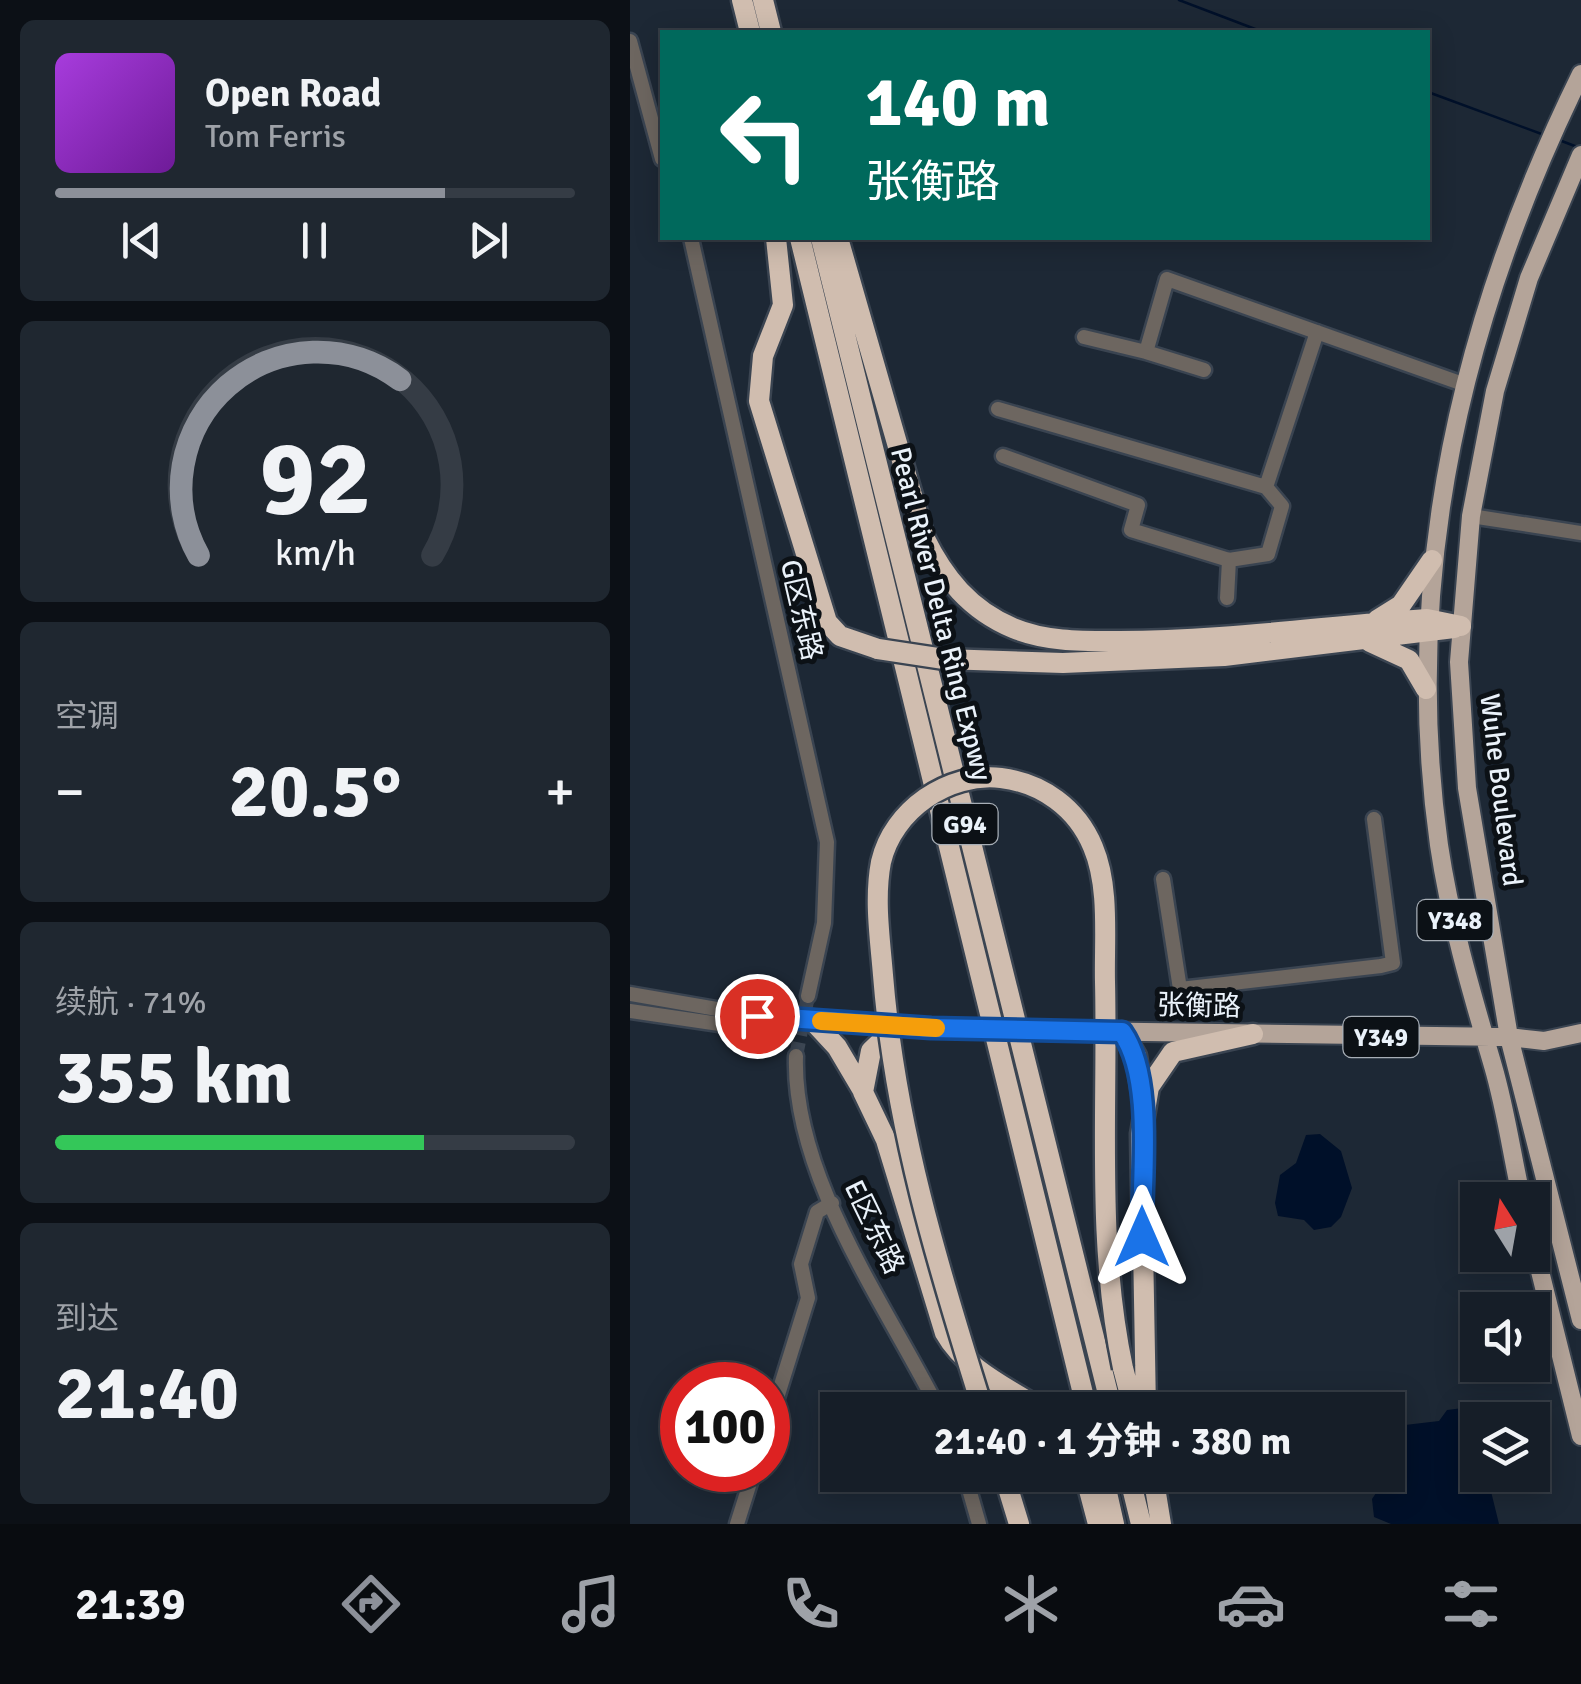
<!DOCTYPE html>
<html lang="zh">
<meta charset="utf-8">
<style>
:root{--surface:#161e28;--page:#1f2730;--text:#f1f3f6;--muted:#9ea2a8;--line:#353c45;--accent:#8c9099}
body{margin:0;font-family:Signika,"Noto Sans SC",sans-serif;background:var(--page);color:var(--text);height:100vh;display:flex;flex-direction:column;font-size:38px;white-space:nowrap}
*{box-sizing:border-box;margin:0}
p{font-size:32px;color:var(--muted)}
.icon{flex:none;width:55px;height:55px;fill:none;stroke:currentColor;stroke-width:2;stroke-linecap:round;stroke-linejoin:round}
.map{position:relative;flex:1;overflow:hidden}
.side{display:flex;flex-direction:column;gap:20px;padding:20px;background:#0c1016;width:630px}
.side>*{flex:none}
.top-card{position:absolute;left:30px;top:30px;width:770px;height:210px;border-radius:0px;box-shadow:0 5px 25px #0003,0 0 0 2px var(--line);background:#00695c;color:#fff;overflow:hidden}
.needle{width:65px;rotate:349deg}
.fabs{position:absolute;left:830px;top:1182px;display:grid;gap:20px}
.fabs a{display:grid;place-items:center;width:90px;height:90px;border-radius:0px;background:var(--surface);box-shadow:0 5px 25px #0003,0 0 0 2px var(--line);font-size:50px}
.speed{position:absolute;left:30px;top:1362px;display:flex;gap:20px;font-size:50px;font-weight:700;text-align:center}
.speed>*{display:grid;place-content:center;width:130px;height:130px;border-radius:50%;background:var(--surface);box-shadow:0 5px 25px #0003,0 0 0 2px var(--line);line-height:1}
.speed .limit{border:15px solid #d22;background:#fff;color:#111}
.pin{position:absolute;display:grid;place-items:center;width:85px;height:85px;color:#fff;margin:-42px;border:5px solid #fff;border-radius:50%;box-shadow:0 2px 10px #0007}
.me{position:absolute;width:110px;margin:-55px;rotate:0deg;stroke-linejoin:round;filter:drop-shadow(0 0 8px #0008)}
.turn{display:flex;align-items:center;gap:35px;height:210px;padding:0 40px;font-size:45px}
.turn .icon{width:130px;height:130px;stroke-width:2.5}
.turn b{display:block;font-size:70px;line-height:85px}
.big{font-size:75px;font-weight:700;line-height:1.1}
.side .widget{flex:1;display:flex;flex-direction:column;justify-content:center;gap:15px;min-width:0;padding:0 35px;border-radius:15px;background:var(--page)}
.side .dial{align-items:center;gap:0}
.dial svg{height:260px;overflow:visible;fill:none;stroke:var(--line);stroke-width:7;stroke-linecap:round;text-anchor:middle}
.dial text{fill:var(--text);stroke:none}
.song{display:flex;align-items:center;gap:30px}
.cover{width:120px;height:120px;border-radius:15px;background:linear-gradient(135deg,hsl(280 70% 55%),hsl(280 70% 35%))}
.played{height:10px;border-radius:5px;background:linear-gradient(90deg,var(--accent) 75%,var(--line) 75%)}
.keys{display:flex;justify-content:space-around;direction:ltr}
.heat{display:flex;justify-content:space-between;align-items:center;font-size:55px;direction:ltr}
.charge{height:15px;border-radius:8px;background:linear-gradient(90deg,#34c759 71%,var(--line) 0)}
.trip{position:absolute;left:190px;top:1392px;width:585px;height:100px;border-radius:0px;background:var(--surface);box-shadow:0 5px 25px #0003,0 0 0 2px var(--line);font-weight:700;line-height:100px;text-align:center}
.dock{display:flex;height:160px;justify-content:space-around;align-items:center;background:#090c10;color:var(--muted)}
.dock .icon{width:70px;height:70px}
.dock .current{color:var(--accent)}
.dock b{font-size:45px;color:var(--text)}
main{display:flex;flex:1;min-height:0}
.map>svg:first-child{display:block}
.water{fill:#001029}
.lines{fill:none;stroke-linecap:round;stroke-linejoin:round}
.stream{stroke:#001029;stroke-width:2.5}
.minor-tunnel{stroke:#3c4653;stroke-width:14;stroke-dasharray:14 7;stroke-linecap:butt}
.minor-casing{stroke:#3a4451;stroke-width:19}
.major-casing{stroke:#3a4451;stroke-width:22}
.highway-casing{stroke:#3a4451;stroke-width:25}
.minor{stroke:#6d6660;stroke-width:14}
.major{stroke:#b4a499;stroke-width:18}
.highway{stroke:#d0bdaf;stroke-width:20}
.major-bridge-casing{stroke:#3a4451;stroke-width:22;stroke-linecap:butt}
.highway-bridge-casing{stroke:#3a4451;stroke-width:25;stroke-linecap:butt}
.major-bridge{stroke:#b4a499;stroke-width:18}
.highway-bridge{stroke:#d0bdaf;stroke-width:20}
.route-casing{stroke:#114b97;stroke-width:25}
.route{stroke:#1a73e8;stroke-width:18}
.slow{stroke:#f59e0b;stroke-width:18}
.labels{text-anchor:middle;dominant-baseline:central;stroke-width:10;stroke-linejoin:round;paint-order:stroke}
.shield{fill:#0c1116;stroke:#a7aeb6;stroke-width:2.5}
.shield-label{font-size:25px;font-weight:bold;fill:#eaf2fa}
.street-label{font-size:28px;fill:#eaf2fa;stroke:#0c1116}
</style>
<main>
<section class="side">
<div class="widget">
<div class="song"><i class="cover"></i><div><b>Open Road</b><p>Tom Ferris</p></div></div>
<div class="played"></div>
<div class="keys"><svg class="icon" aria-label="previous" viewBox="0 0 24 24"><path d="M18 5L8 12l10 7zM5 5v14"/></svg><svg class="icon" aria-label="pause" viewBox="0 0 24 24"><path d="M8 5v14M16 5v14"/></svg><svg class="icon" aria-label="next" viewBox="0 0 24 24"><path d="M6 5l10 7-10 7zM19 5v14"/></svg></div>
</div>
<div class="widget dial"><svg viewBox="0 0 100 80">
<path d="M14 69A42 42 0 1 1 86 69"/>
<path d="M14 69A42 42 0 0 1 76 15" stroke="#8c9099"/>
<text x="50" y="56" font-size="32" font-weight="700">92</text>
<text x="50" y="72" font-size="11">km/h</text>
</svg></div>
<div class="widget"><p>空调</p>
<div class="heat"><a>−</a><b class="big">20.5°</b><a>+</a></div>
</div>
<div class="widget"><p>续航 · 71%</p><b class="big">355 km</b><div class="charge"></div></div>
<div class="widget"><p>到达</p><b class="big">21:40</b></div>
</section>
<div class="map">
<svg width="951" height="1524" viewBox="0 0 951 1524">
<rect width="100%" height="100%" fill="#1d2835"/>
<!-- water -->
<path class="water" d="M 690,1134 L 711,1151 L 722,1188 L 711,1217 L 701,1227 L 684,1230 L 674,1220 L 648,1216 L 645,1203 L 650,1175 L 666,1163 L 676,1135 Z
M 841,1407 L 847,1435 L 848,1475 L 857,1475 L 869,1524 L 761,1524 L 744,1517 L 742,1499 L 758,1475 L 758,1427 L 809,1421 L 817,1410 Z"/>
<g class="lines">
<!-- stream -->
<path class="stream" d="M 549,0 L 633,32
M 798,92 L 917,136
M 929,140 L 950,148"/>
<!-- minor-tunnel -->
<path class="minor-tunnel" d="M 166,1056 L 178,996"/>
<defs>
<path id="minor" d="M 0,41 L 32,159
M 61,238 L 197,842 L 194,923 L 178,996
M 454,337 L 516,352
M 574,370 L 516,352 L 537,279 L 833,384
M 368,409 L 636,487 L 687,332
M 373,456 L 508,505 L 501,530 L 599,560
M 841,516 L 951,533
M 597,598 L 599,560 L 638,554 L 652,506 L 636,487
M 533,879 L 550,989 L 751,966 L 763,963 L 744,819
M 0,994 L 127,1016
M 0,1011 L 103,1026 L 127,1016
M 166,1056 C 162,1176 256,1305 309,1410
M 138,1427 L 178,1298 L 171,1264 L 187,1212 L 202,1203
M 335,1475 L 349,1524
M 107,1524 L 124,1470"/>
<path id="major" d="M 951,155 L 899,278 L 865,391 L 841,516 L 829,662 L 837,788 L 879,1037 L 951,1320
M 127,1016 L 301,1028
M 442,1031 L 879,1037 L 914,1041 L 951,1033
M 892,1200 C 882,1156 876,1110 863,1066 C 842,994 820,920 809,845 C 771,576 832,316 951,74
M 902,1239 L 951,1436"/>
<path id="highway" d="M 112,0 L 120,32
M 133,0 L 141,32
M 146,238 L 153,305 L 133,356 L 129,401 L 197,622 L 210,636 L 248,649
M 170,238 L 457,1410
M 191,238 L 482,1410
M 208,238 L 294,537 C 314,578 340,610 383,628 C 416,642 454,641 490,641 C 593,641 694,626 797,619 L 831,626
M 747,620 L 771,605 L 802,560
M 740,642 L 779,660 L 796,689
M 314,659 L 433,663 L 594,656 L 824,628
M 182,1020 L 207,1047 L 233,1091
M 266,1027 L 241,1051 L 233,1092 L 256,1140 L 315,1333 C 335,1369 378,1388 412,1410
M 492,1032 L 506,1056 L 513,1099
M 493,1368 L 504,1410
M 516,1410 L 511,1134 L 519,1087 L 543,1052 L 623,1034
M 374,1475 L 389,1524
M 455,1475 L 468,1524
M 473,1475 L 484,1524
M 499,1475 L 511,1524
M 523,1475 L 531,1524"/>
</defs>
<!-- minor casing -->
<use href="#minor" class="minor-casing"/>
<!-- major casing -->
<use href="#major" class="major-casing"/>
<!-- highway casing -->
<use href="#highway" class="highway-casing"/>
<!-- minor -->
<use href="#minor" class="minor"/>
<!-- major -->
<use href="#major" class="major"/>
<!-- highway -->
<use href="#highway" class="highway"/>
<defs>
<path id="major-bridge" d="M 301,1028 L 442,1031"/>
<path id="highway-bridge" d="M 248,649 L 314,659
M 353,1410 C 308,1267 265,1126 253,975 C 250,938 244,899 251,862 C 263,810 318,772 371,778 C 412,783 447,808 463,847 C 480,887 474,940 475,982 C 478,1110 466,1242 493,1368"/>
</defs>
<!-- major-bridge casing -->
<use href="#major-bridge" class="major-bridge-casing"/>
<!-- highway-bridge casing -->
<use href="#highway-bridge" class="highway-bridge-casing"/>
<!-- major-bridge -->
<use href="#major-bridge" class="major-bridge"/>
<!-- highway-bridge -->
<use href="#highway-bridge" class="highway-bridge"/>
</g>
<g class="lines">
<defs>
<path id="route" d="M 127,1016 L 301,1028 L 492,1032 C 525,1079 511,1178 512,1237"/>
</defs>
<!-- route casing -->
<use href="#route" class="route-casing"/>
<!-- route -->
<use href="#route" class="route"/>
<!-- slow -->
<path class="slow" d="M 191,1021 L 306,1028"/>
</g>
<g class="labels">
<!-- shield labels -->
<g class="shield">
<rect x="302.5" y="804" width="65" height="40" rx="8"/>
<rect x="787.5" y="900" width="75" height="40" rx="8"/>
<rect x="713.5" y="1017" width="75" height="40" rx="8"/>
</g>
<g class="shield-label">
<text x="335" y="824">G94</text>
<text x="825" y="920">Y348</text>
<text x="751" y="1037">Y349</text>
</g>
<!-- street labels -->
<g class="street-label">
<text transform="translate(171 610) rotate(77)">G区东路</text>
<text transform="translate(311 614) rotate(76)">Pearl River Delta Ring Expwy</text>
<text transform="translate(871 790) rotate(83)">Wuhe Boulevard</text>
<text transform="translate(569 1006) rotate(1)">张衡路</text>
<text transform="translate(244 1227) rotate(64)">E区东路</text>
</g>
</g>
</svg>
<div class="fabs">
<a><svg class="needle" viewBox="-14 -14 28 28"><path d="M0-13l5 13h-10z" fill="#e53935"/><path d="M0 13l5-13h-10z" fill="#9ea2a8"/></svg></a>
<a><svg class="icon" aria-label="sound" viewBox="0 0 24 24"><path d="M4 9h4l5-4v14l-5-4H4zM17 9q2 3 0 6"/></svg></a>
<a><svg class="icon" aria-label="layers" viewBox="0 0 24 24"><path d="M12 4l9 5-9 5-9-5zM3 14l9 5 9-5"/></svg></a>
</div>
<div class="speed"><div class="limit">100</div></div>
<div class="pin" style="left:127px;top:1016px;background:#d93025"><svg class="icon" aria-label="arrive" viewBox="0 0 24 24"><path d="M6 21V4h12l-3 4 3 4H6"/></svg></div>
<svg class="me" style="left:512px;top:1237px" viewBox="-20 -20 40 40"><path d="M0-17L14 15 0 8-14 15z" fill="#1a73e8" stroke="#fff" stroke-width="4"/></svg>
<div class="trip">21:40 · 1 分钟 · 380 m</div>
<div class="top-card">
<div class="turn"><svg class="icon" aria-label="left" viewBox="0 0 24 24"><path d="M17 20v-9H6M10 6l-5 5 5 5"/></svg><div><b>140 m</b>张衡路</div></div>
</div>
</div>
</main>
<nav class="dock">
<b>21:39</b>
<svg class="icon current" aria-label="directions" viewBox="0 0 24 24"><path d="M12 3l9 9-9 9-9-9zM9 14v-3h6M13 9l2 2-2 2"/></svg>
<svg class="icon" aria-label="music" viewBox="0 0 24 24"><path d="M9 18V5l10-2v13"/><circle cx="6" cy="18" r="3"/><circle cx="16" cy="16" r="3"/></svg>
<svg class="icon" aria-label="phone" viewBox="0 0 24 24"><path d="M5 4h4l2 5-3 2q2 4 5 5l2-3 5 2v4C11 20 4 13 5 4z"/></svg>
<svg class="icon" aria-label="climate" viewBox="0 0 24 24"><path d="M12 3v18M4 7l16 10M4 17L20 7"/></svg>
<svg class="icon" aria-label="car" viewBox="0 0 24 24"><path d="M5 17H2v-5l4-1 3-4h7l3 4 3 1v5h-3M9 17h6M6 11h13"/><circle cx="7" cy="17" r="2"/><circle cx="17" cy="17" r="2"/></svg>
<svg class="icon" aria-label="filters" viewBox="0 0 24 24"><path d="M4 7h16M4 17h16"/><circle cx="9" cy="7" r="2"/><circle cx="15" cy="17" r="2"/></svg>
</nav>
